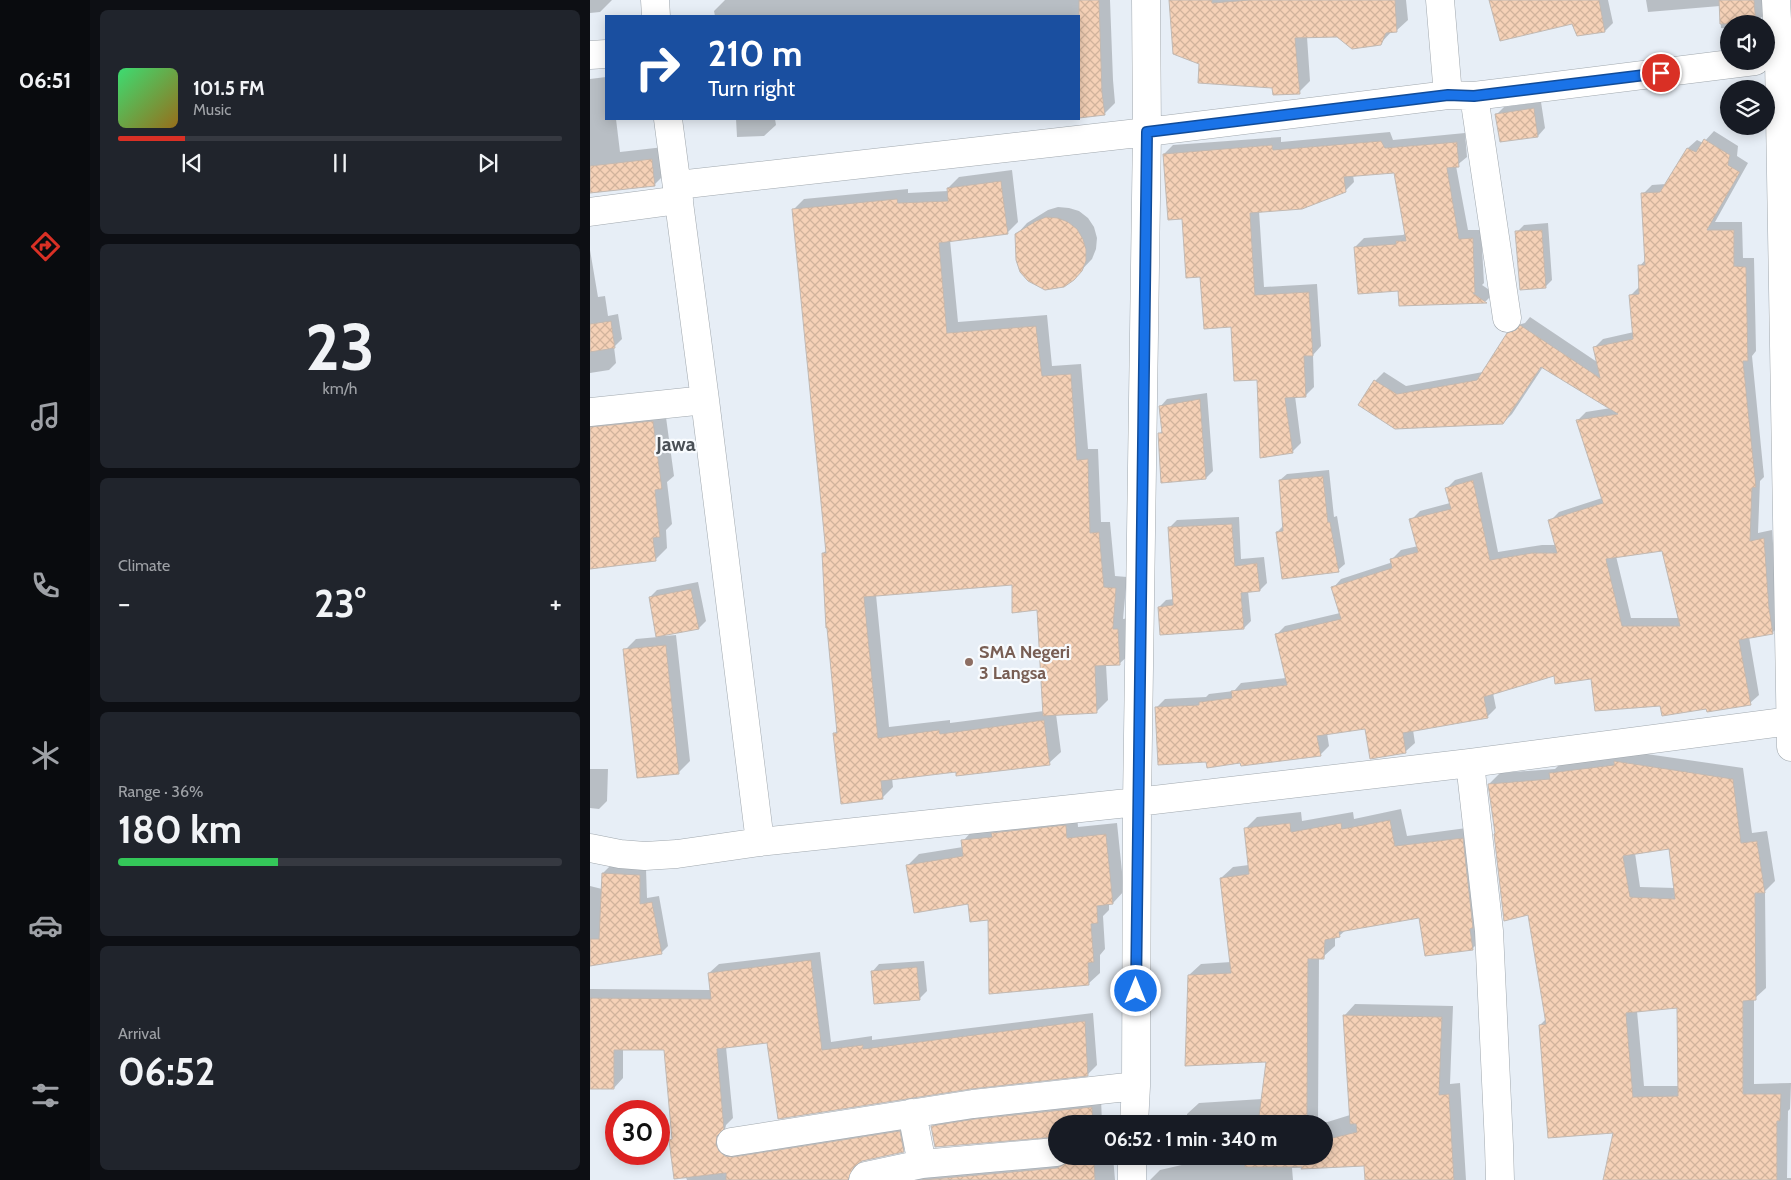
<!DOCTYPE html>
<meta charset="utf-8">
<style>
:root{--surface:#171b24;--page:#20242c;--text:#f1f3f6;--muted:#9ea1a6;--line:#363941;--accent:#d93025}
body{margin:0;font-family:Cabin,sans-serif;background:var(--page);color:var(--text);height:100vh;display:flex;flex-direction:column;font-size:19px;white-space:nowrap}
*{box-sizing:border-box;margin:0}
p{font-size:16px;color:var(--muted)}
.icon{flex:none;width:28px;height:28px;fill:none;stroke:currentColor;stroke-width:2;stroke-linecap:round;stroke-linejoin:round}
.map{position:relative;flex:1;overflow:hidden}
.details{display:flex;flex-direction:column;gap:10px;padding:10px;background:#0d0f14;width:500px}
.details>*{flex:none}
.banner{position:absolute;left:15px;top:15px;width:475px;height:105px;border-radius:0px;box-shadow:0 2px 12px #0003;background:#1a4fa0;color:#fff;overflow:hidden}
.buttons{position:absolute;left:1130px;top:15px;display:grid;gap:10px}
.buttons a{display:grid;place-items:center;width:55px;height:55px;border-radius:50%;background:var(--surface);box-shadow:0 2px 12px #0003;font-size:25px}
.speed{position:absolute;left:15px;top:1100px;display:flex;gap:10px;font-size:25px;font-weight:700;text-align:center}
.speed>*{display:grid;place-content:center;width:65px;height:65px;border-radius:50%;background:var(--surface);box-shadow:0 2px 12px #0003;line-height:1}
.speed .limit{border:8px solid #d22;background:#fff;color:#111}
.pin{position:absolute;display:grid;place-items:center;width:42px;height:42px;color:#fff;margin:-21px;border:2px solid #fff;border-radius:50%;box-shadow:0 1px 5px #0007}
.me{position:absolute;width:55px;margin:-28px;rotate:0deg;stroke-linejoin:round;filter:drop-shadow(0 0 4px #0008)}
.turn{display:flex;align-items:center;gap:18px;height:105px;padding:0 20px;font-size:22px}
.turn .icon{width:65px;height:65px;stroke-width:2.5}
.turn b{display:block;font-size:35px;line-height:42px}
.big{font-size:38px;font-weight:800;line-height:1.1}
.details .widget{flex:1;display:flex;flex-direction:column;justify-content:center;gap:8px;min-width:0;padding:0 18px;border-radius:8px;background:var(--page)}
.details .dial{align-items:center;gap:0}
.dial b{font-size:65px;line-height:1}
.song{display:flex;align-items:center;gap:15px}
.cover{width:60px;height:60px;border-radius:8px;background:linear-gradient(135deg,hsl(140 70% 55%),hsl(40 70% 35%))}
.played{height:5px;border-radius:2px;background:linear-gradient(90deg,var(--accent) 15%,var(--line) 15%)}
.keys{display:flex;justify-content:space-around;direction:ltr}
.heat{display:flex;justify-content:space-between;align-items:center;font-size:28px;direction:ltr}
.charge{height:8px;border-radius:4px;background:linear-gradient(90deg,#34c759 36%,var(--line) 0)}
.trip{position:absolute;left:458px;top:1115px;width:285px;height:50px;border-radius:25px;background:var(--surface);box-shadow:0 2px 12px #0003;font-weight:800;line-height:50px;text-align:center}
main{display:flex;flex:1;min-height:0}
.tabs{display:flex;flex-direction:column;width:90px;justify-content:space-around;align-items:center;background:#090b0e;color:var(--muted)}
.tabs .icon{width:35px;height:35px}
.tabs .on{color:var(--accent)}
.tabs b{font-size:22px;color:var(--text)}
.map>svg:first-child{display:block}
.shadow{fill:#0003;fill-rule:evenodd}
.building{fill:url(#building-cross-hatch);stroke:#c1b9b3;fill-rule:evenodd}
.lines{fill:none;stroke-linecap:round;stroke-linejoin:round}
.minor-casing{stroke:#a1a8ae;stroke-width:29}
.minor{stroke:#fff;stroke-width:28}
.route-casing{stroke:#114b97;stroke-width:12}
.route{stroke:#1a73e8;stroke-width:9}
.education-dot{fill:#8d6e63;stroke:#f8fbfe;stroke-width:2}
.labels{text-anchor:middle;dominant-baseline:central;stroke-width:4.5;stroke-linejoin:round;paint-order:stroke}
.education-label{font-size:18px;font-weight:bold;fill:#785e54;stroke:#f8fbfe;text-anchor:start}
.quarter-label{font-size:20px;font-weight:bold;fill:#4a5056;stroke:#f8fbfe}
</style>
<main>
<nav class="tabs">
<b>06:51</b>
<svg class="icon on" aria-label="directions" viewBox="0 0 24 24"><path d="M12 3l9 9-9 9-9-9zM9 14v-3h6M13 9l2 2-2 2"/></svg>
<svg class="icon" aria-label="music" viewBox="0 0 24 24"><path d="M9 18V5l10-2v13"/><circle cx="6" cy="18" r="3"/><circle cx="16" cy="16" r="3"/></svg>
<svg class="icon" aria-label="phone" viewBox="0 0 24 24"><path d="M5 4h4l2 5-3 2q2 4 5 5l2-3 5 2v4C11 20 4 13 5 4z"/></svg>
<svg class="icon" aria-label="climate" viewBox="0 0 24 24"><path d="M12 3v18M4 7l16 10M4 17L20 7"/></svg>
<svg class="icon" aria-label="car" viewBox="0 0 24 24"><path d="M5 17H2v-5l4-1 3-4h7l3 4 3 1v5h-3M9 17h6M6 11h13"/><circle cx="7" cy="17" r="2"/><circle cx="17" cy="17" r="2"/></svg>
<svg class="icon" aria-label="filters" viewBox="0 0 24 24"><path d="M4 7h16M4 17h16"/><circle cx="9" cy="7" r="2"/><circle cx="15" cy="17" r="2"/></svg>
</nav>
<section class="details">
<div class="widget">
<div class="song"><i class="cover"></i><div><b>101.5 FM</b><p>Music</p></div></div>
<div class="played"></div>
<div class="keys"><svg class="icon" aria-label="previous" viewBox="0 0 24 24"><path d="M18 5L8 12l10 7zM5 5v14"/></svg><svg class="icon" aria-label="pause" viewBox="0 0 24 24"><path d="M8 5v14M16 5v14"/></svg><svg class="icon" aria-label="next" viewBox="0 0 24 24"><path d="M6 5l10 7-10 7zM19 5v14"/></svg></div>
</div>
<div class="widget dial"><b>23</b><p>km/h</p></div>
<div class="widget"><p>Climate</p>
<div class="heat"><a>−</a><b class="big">23°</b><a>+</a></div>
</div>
<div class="widget"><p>Range · 36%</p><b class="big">180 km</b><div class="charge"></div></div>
<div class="widget"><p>Arrival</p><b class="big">06:52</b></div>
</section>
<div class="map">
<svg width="1201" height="1180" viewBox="0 0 1201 1180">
<defs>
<pattern id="building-cross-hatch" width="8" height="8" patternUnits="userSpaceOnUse" patternTransform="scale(1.25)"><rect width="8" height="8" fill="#f5d1b7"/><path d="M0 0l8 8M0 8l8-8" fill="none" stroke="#d1b39c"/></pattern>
</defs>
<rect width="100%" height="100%" fill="#e7eef6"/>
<!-- shadow -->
<path class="shadow" d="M 0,0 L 22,0 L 10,12 L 0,13 Z
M 135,0 L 520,0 L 523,80 L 525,103 L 514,114 L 489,117 L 489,16 L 125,16 L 124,11 Z
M 580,0 L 816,0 L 818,20 L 806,31 L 802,31 L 790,44 L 747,36 L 717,37 L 720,81 L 709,92 L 683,87 L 610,63 Z
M 900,0 L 1018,0 L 1023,23 L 1015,31 L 988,35 L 983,22 Z
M 1056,0 L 1172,0 L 1173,16 L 1165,23 L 1139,24 L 1139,29 L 1131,28 L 1130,6 L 1058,12 Z
M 16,77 L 16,119 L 26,119 L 30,152 L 74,147 L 77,172 L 64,185 L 0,192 L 0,79 Z
M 951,102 L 955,128 L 948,136 L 907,114 L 914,107 Z
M 146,119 L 185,119 L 186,125 L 174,136 L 147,137 Z
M 1124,131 L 1148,146 L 1147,156 L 1158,163 L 1125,222 L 1152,222 L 1153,258 L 1164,258 L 1166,351 L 1162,356 L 1174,477 L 1170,481 L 1168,533 L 1182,530 L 1187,598 L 1192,623 L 1183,632 L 1159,637 L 1169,695 L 1160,703 L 1117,708 L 1071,705 L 1002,678 L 964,675 L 903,693 L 906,708 L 897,717 L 823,730 L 825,743 L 816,751 L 781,757 L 776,727 L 737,733 L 739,746 L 730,755 L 651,761 L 617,761 L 566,708 L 575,699 L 616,697 L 619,694 L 644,691 L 651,683 L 696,678 L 686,635 L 695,626 L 750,613 L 743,588 L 751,579 L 803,562 L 802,559 L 811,550 L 828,546 L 821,520 L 830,511 L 860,503 L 857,488 L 865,480 L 892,472 L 908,552 L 952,545 L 966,545 L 960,521 L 969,512 L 1012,498 L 987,421 L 996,412 L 1021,408 L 953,367 L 922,414 L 913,423 L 770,404 L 785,381 L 794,372 L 816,386 L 893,372 L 918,334 L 928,325 L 935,323 L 940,317 L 1007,362 L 1004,348 L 1013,339 L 1044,332 L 1040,296 L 1049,287 L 1050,266 L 1056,259 L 1053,194 L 1062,185 L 1076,184 L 1098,148 L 1107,140 L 1113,143 ZM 1073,549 L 1089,618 L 1041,618 L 1026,556 Z
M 800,132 L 803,140 L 875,133 L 877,157 L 866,166 L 878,230 L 891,230 L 894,283 L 892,285 L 904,293 L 896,301 L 810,304 L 809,289 L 765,247 L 774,238 L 813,235 L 816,233 L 805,172 L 763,175 L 764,182 L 755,191 L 669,211 L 674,287 L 727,284 L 731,346 L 723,355 L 724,387 L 715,396 L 705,396 L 711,443 L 702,452 L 642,326 L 611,276 L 574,154 L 583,145 L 691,137 L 691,142 Z
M 422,170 L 428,222 L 417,233 L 360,240 L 368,322 L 457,315 L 462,366 L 491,364 L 498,449 L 508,449 L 511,522 L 520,522 L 525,576 L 537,577 L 533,619 L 539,618 L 541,653 L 529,664 L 516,665 L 518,700 L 507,711 L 466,714 L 471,752 L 459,763 L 367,771 L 302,778 L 303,787 L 292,798 L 245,733 L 248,730 L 233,553 L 237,550 L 203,210 L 214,199 L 318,189 L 318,193 L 358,191 L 358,188 L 369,177 ZM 423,584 L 448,609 L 454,711 L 360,723 L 360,720 L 299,727 L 286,595 Z
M 468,207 L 479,208 L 489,211 L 498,218 L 504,227 L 507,238 L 506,249 L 502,259 L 483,279 L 426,235 L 437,223 L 458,210 Z
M 958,223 L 962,280 L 955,287 L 927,232 L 934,225 Z
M 0,250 L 8,297 L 15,296 L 18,316 L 28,314 L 32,339 L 24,347 L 26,363 L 19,370 L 0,373 Z
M 617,393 L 623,471 L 616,478 L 569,434 L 573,430 L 570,407 L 577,399 Z
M 75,410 L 84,476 L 77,482 L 82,524 L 76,530 L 77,548 L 65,560 L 0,568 L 0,412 Z
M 739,470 L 744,517 L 747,516 L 755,564 L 748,570 L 687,532 L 694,525 L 690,480 L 697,474 Z
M 649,517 L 651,559 L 674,557 L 677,583 L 670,590 L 658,591 L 661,621 L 654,628 L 569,607 L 576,600 L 584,599 L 580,527 L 587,520 Z
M 108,582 L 116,621 L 109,628 L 74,634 L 75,636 L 86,635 L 100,761 L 89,772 L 35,650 L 46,639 L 68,637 L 60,597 L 67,590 Z
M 1036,751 L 1153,768 L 1162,833 L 1177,831 L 1185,881 L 1175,891 L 1176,988 L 1164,999 L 1164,1084 L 1201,1083 L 1200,1109 L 1198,1111 L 1197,1178 L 1201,1178 L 1201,1180 L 1014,1180 L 1024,1132 L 950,1025 L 956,1019 L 939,913 L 906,833 L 899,784 L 910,773 L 965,769 L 971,763 ZM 1080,848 L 1085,888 L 1050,887 L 1045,853 ZM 1089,1007 L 1089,1086 L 1054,1086 L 1047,1011 Z
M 0,769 L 18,769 L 17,801 L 9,809 L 0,808 Z
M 811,809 L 817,836 L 884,827 L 894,937 L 882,949 L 830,916 L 757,929 L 749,936 L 745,937 L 745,946 L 733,957 L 729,957 L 728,1124 L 597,1124 L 597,1114 L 609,1103 L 672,1099 L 677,1061 L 599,975 L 611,964 L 641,962 L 631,878 L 643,867 L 659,865 L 655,829 L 667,817 L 711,812 L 712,821 L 763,812 L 764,819 Z
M 487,814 L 488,827 L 527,823 L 534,891 L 523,903 L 519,903 L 519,910 L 513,916 L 515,949 L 510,955 L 510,973 L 498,984 L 399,918 L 379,903 L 317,866 L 329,854 L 373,847 L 373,841 L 384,829 Z
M 20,866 L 56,869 L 57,898 L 69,896 L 78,946 L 71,953 L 0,965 L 0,886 L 12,889 L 13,873 Z
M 230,952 L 241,1042 L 282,1036 L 282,1040 L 503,1013 L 507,1065 L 498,1074 L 380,1087 L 178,1042 L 136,1047 L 143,1118 L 136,1125 L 134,1134 L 319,1123 L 322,1141 L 313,1151 L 269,1162 L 266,1168 L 270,1180 L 97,1180 L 81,1140 L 83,1138 L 75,1049 L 33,1049 L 33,1078 L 24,1088 L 0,1088 L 0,989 L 121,990 L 119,973 L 129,964 Z
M 334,961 L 337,991 L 330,998 L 282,972 L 289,964 Z
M 765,1004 L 863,1006 L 860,1084 L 870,1083 L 876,1180 L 777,1180 L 776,1164 L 702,1168 L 703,1180 L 560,1180 L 570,1170 L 596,1164 L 596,1156 L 734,1156 L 734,1124 L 731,1124 L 760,1115 L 754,1016 Z
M 511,1098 L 512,1124 L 466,1124 L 466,1135 L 342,1127 L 351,1118 Z
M 482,1156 L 523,1156 L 525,1180 L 301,1180 L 345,1171 L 478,1159 Z"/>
<!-- building -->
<path class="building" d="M 489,0 L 509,0 L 512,92 L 515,115 L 489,118 Z
M 579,0 L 622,0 L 622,3 L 660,0 L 805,0 L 807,32 L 796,33 L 791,45 L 762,49 L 747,37 L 705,38 L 710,94 L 683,95 L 682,88 L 608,83 L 609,64 L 583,54 Z
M 899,0 L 1009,0 L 1015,32 L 987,36 L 982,24 L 910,41 Z
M 1129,0 L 1164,0 L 1166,24 L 1130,24 Z
M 944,108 L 948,137 L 910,142 L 905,114 Z
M 1114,139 L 1140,155 L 1138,165 L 1150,172 L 1117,230 L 1144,230 L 1144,266 L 1156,267 L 1158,361 L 1153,361 L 1166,487 L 1162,488 L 1160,541 L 1174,538 L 1179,608 L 1183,634 L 1149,640 L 1161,705 L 1117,712 L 1116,709 L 1072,716 L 1070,706 L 1005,711 L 1001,679 L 965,684 L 964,676 L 894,697 L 898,718 L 813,733 L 816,753 L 780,759 L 775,729 L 727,736 L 731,756 L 651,766 L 650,763 L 617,768 L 616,762 L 568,765 L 565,707 L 609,705 L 609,702 L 642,698 L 641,691 L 697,685 L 685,634 L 751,619 L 741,587 L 802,568 L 800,559 L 828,552 L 819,519 L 861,509 L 855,488 L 883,480 L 900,560 L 942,553 L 967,553 L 958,520 L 1013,503 L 986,420 L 1028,414 L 951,367 L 913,424 L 805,429 L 768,405 L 784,380 L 807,394 L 887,380 L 917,333 L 926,330 L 930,325 L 1010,378 L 1003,347 L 1043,339 L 1039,295 L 1049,294 L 1048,265 L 1055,265 L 1051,193 L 1070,192 L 1097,148 L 1106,152 ZM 1072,551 L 1090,626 L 1032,626 L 1016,559 Z
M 791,141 L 795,148 L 867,142 L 869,167 L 857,168 L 869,239 L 883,238 L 885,293 L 883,293 L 897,303 L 809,306 L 808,291 L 768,294 L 764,247 L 806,244 L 806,241 L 816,241 L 804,173 L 754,177 L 756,192 L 712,209 L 660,213 L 665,295 L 719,292 L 723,356 L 714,356 L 716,397 L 695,398 L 703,453 L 670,458 L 667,380 L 644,381 L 641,327 L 614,329 L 610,277 L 596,278 L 592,219 L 578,220 L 573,154 L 682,145 L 683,150 Z
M 62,159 L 65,186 L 0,193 L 0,166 Z
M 411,181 L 418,234 L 349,243 L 357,333 L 446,326 L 452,376 L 481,374 L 487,460 L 498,459 L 500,533 L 509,532 L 514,587 L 526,588 L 523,629 L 528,629 L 530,665 L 505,666 L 507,713 L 453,716 L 447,610 L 422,613 L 422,585 L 274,597 L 288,738 L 349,730 L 350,734 L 454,720 L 460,765 L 366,776 L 366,772 L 291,781 L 293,799 L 251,804 L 243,733 L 247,733 L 237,628 L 236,628 L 232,553 L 236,553 L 202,209 L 307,199 L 308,203 L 358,201 L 357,188 Z
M 456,217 L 468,218 L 478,222 L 487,229 L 493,239 L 496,249 L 496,261 L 492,271 L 484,280 L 474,287 L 455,290 L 438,281 L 430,272 L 426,260 L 425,234 L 446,221 Z
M 952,230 L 956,288 L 930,290 L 925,231 Z
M 21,321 L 25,348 L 0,352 L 0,324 Z
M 610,399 L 616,479 L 571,483 L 568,433 L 572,433 L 569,406 Z
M 63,421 L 72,489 L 65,490 L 70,537 L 63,538 L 66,561 L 0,569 L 0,427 Z
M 733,476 L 738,522 L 740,522 L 749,572 L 692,579 L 686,532 L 693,531 L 689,480 Z
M 642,524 L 645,566 L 667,563 L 670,591 L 651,593 L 654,629 L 570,635 L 568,607 L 583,605 L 578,527 Z
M 101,589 L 109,629 L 66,637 L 59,597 Z
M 76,645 L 89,774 L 47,778 L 33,649 Z
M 1024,761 L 1143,779 L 1151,843 L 1167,841 L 1175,893 L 1165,893 L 1166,1000 L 1153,1001 L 1153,1094 L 1191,1094 L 1190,1121 L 1187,1121 L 1187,1180 L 1013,1180 L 1023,1133 L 958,1138 L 949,1025 L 956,1024 L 938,915 L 914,921 L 904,834 L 905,833 L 898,784 L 960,779 L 959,773 L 1024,765 ZM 1079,849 L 1085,899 L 1040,897 L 1033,856 ZM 1087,1008 L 1088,1096 L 1043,1097 L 1036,1013 Z
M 800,820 L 805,846 L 873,838 L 883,928 L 880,929 L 883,950 L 835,956 L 829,918 L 749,932 L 750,937 L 735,940 L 734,959 L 718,959 L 717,1124 L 668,1124 L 676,1062 L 595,1066 L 598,975 L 641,973 L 630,878 L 659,874 L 654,828 L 700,823 L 701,832 L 751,823 L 752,829 Z
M 476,825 L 477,838 L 516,834 L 523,904 L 507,906 L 508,923 L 501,924 L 504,962 L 498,963 L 499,985 L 399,994 L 398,920 L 380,922 L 378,904 L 324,913 L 316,865 L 373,856 L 371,840 L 402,837 L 401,833 Z
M 12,873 L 50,875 L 50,904 L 62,902 L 72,954 L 0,966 L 0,939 L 9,939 Z
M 221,960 L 232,1050 L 273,1045 L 273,1049 L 495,1021 L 498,1076 L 381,1089 L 188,1119 L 177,1043 L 127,1049 L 134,1129 L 127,1136 L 126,1144 L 129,1151 L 135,1156 L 143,1157 L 310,1131 L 314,1152 L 272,1161 L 264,1167 L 258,1180 L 136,1180 L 136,1173 L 84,1179 L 79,1140 L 82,1139 L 74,1050 L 24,1050 L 24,1089 L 0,1089 L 0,998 L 121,999 L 118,973 Z
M 327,967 L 330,1000 L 284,1004 L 281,971 Z
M 753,1015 L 852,1017 L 849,1095 L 859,1094 L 864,1180 L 775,1180 L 774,1166 L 711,1169 L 712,1167 L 655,1167 L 654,1158 L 663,1156 L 734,1156 L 734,1140 L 767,1132 L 766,1124 L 760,1124 Z
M 502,1107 L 503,1124 L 466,1124 L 466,1137 L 345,1147 L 341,1126 L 385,1119 Z
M 481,1156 L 504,1156 L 505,1180 L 332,1180 L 467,1168 L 475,1164 Z"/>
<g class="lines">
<defs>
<path id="minor" d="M 65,0 L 66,16
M 850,0 L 858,95
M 1186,0 L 1189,58 L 1201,747
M 0,55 L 16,54
M 884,96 L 917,318
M 78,119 L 115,400 L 170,842
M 88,185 L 557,132 L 858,95 L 884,96 L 1165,61
M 0,212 L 89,200
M 0,412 L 115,400
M 880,763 L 899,931 L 909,1145 L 910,1180
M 0,848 L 30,854 L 55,856 L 87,854 L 170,842 L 547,802 L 880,763 L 1200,721
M 322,1113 L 332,1164 L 466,1152
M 544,1124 L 546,1086 L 547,802 L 557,132 L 556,0
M 141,1142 L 383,1104 L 546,1086
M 273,1180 L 276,1176 L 332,1164
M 542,1180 L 542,1156"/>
</defs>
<!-- minor casing -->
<use href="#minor" class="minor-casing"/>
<!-- minor -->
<use href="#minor" class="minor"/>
</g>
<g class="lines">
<defs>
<path id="route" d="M 546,991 L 557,132 L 858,95 L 884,96 L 1071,73"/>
</defs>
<!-- route casing -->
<use href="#route" class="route-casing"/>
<!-- route -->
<use href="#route" class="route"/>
</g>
<!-- markers -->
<circle class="education-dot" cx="379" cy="662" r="5"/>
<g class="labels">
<!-- education labels -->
<g class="education-label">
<text x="389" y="652">SMA Negeri<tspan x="389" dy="21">3 Langsa</tspan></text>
</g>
<!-- quarter labels -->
<g class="quarter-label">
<text x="86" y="444">Jawa</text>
</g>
</g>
</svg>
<div class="buttons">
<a><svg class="icon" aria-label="sound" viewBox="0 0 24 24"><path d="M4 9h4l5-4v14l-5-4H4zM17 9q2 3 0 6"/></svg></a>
<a><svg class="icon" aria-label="layers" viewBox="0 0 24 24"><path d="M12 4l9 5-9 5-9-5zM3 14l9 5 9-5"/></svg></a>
</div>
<div class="speed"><div class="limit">30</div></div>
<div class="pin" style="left:1071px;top:73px;background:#d93025"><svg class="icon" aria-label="arrive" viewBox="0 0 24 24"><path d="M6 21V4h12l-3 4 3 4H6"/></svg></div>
<svg class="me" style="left:546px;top:991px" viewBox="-20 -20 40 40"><circle r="17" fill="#1a73e8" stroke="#fff" stroke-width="3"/><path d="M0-11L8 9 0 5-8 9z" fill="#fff"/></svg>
<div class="trip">06:52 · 1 min · 340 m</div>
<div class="banner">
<div class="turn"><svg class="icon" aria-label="right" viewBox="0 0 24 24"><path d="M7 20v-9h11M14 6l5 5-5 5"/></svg><div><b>210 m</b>Turn right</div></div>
</div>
</div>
</main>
